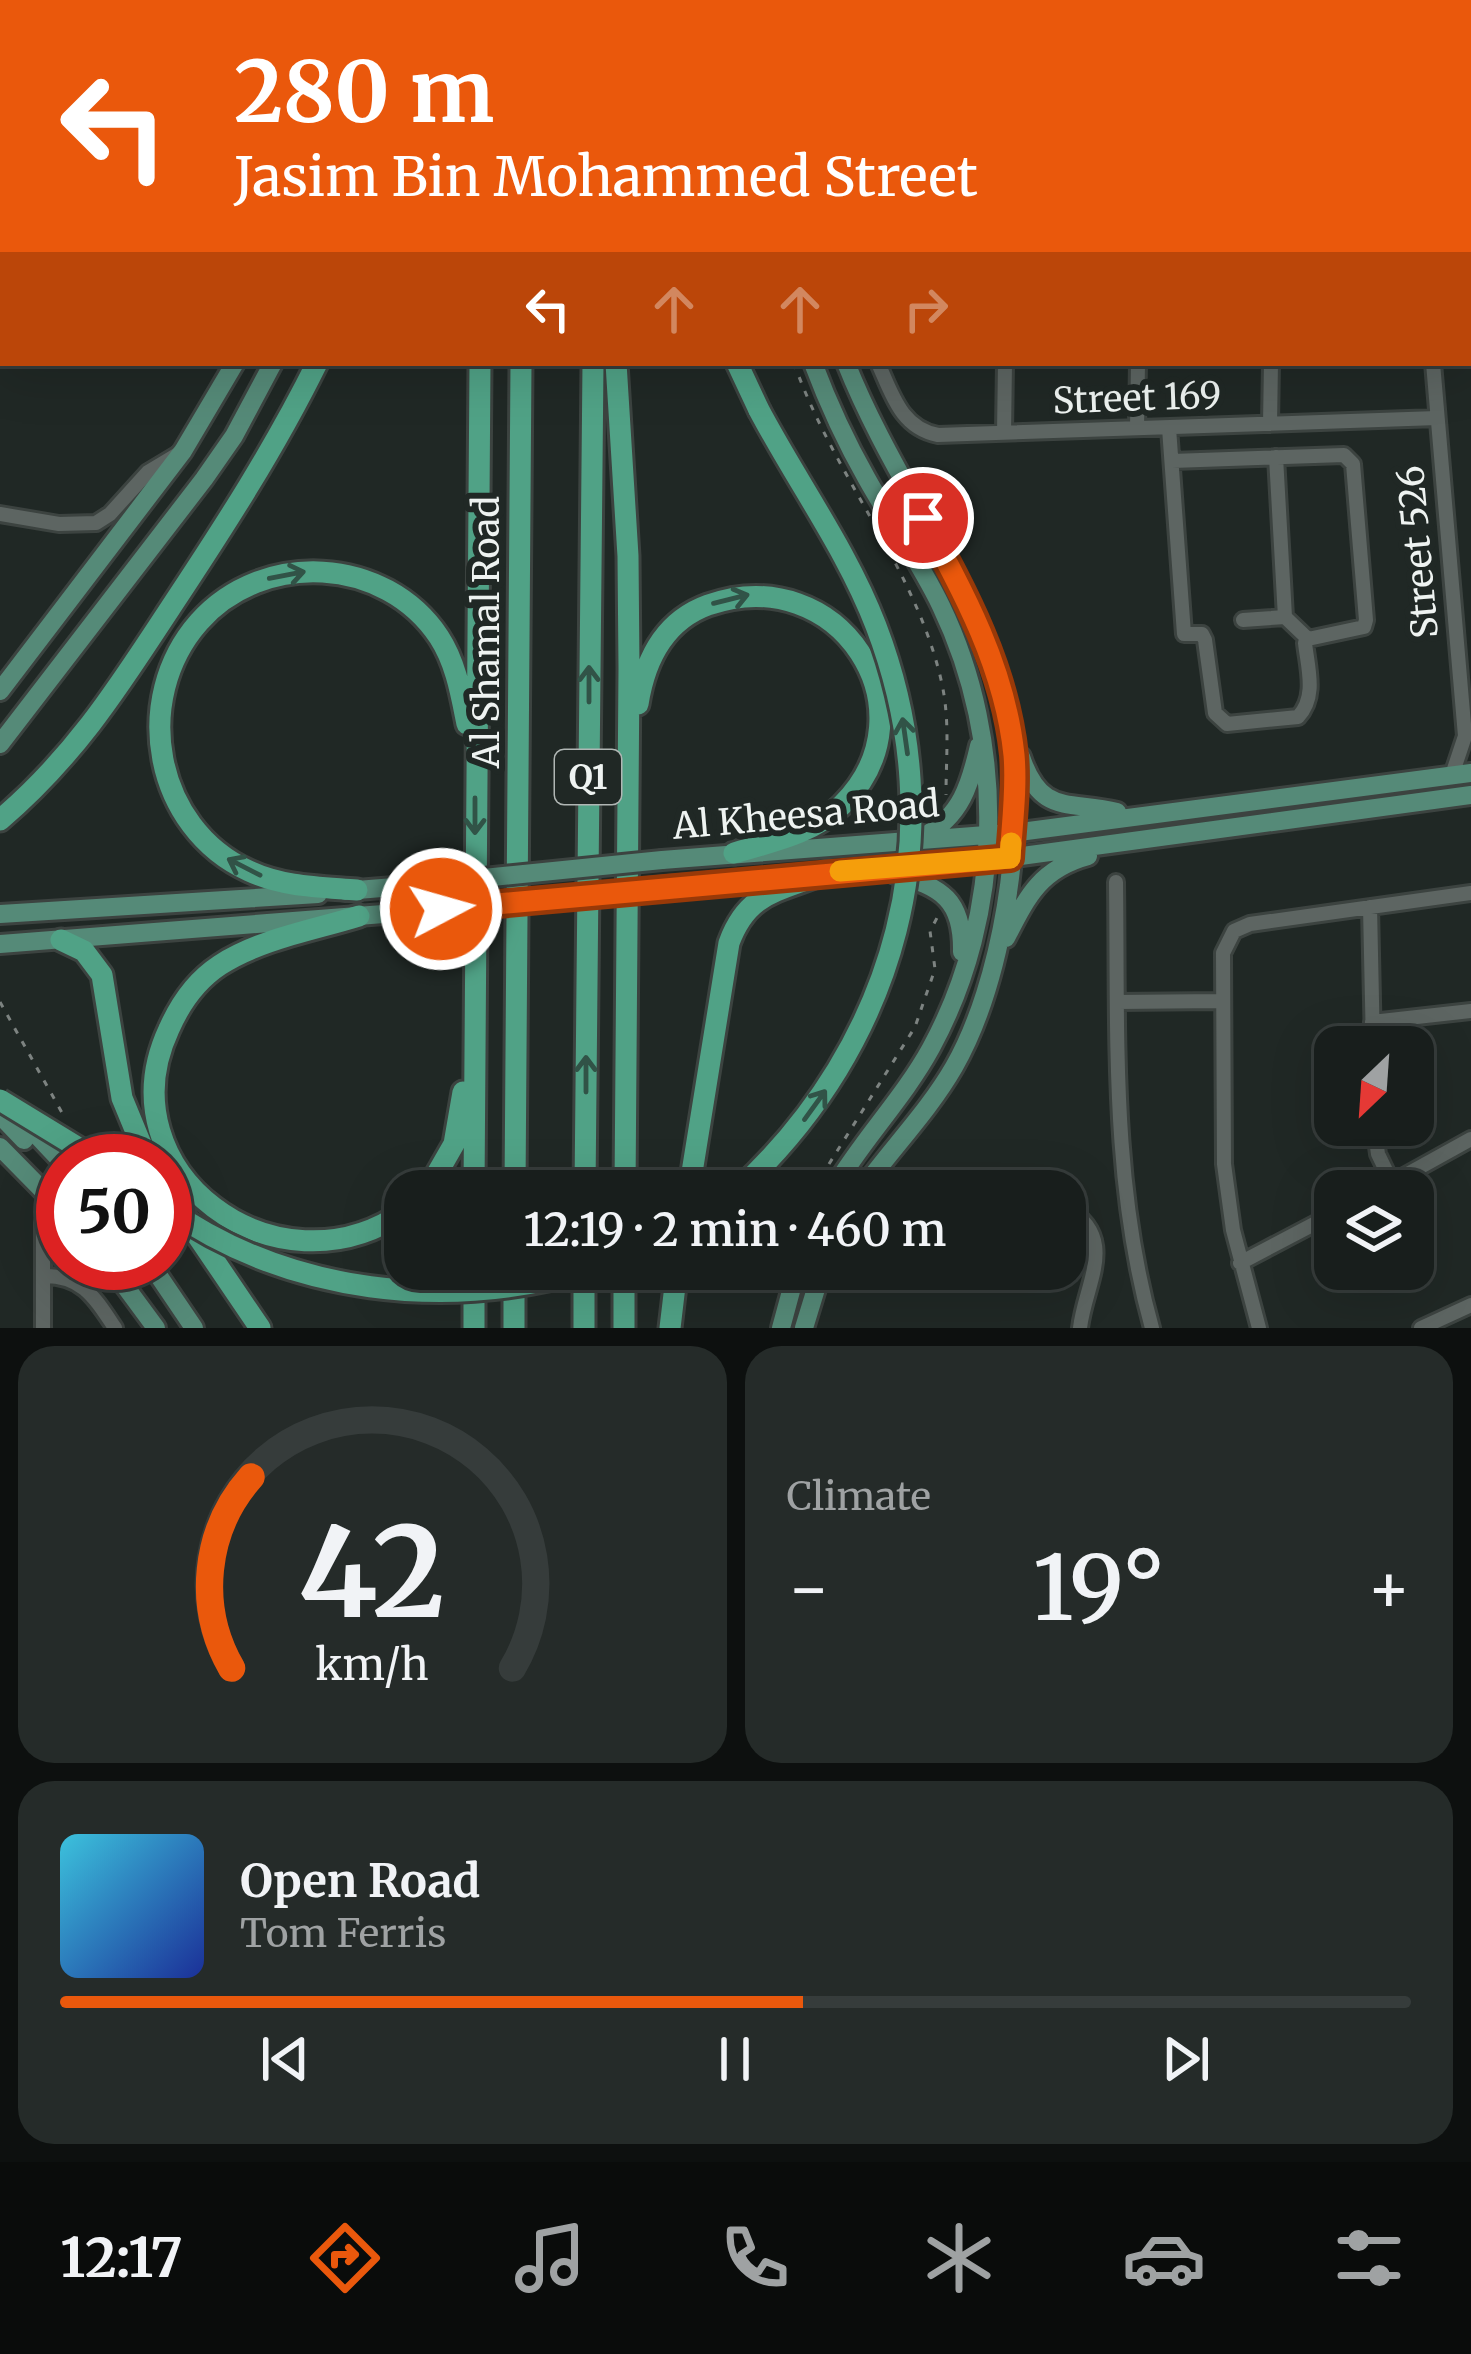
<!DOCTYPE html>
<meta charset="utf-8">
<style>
:root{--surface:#181e1c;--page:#252b29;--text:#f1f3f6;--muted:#9fa2a3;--line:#363c3b;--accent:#ea580c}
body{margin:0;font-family:Merriweather,serif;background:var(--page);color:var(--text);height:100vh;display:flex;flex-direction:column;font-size:45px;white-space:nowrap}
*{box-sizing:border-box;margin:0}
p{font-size:39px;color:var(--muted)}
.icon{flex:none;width:66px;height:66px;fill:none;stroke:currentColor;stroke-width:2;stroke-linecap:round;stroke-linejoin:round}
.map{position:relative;height:1328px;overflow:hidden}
.details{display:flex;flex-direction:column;gap:18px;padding:18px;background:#0d100f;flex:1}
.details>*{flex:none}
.top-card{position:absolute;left:0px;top:0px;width:1473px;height:366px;box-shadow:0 12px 48px #0002,0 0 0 3px var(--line);background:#ea580c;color:#fff;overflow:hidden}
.needle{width:78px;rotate:205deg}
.controls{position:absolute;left:1314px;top:1026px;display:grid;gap:24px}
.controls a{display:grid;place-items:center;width:120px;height:120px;border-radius:24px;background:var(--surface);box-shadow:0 12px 48px #0002,0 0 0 3px var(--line);font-size:60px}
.speed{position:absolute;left:36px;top:1134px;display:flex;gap:24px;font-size:60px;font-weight:700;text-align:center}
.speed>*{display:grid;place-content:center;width:156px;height:156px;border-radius:50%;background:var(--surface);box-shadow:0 12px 48px #0002,0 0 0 3px var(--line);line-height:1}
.speed .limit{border:18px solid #d22;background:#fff;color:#111}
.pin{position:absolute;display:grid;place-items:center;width:102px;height:102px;color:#fff;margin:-51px;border:6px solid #fff;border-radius:50%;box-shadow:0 3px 12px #0007}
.me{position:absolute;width:132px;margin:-66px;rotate:84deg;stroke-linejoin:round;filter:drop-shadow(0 0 9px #0008)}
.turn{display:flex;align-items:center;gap:42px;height:252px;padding:0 36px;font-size:54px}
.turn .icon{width:156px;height:156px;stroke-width:2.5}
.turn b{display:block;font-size:84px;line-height:102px}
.lanes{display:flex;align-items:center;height:114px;padding:0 36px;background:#0003;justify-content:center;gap:60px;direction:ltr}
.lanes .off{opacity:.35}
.big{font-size:90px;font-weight:600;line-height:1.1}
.details .card{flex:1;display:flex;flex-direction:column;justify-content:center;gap:18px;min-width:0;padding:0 42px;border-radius:36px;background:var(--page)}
.details .dial{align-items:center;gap:0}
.dial svg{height:312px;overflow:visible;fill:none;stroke:var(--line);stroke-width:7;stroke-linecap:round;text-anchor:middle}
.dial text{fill:var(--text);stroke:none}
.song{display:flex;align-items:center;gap:36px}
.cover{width:144px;height:144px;border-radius:18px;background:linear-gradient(135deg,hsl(190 70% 55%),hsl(230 70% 35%))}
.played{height:12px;border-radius:6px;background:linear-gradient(90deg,var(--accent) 55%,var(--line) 55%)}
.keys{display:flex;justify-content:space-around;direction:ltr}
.heat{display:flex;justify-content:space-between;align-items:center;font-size:66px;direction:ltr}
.details .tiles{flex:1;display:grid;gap:18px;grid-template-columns:1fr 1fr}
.card:last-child{grid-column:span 2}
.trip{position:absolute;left:384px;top:1170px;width:702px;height:120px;border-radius:36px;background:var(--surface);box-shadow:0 12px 48px #0002,0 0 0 3px var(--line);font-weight:600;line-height:120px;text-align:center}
.tabs{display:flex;height:192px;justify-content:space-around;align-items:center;background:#0a0c0b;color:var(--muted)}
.tabs .icon{width:84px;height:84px}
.tabs .selected{color:var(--accent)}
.tabs b{font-size:54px;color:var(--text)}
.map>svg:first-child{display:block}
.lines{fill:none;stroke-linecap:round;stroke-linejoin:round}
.minor-casing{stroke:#3c4340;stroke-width:20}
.major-casing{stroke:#3c4340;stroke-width:24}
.highway-casing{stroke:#3c4340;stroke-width:27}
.path{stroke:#7d8381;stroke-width:3;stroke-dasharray:6 9;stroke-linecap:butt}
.minor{stroke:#5d6562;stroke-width:14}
.major{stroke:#558a78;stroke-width:18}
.highway{stroke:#50a286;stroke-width:21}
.major-bridge-casing{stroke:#3c4340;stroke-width:24;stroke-linecap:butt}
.highway-bridge-casing{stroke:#3c4340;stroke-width:27;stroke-linecap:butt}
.major-bridge{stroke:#558a78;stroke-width:18}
.highway-bridge{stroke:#50a286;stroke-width:21}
.oneway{stroke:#315347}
.route-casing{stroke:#983908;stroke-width:30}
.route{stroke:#ea580c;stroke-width:21}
.slow{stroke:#f59e0b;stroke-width:21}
.labels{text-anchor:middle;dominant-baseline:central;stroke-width:12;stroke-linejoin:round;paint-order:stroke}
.shield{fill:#202825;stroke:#b0b6b4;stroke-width:3}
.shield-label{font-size:33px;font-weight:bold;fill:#eef3f1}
.street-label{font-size:36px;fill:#eef3f1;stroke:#202825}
</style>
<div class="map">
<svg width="1471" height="1328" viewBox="0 0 1471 1328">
<rect width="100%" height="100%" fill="#202825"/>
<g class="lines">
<defs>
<path id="minor" d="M 993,0 L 996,3
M 1101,0 L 1102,3
M 1466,0 L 1466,3
M 819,3 L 822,0
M 864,3 L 864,0
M 1249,3 L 1249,0
M 1470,54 L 1471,67
M 1470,89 L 1471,89
M 1470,170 L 1471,170
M 1470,326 L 1471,326
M 878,363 C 892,394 901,428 938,435 L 1437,418
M 1433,363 L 1465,736 L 1452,775
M 1270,424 L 1271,363
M 1137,428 L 1138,363
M 1169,428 L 1184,634 L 1202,634 L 1205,640 L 1215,713 L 1227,724 L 1298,717 C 1317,697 1308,669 1305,643 L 1308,639 L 1364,627 L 1366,620 L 1353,464 L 1344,455 L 1172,461
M 1004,433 L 1005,363
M 1276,457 L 1285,617 L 1308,639
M 0,514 L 59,524 L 96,523 L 110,514 L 148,472 L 178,454
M 1243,620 L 1285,617
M 1116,882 C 1118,1032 1111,1182 1152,1328
M 1370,907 L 1373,1047
M 1117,1002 L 1220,1001
M 1372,1022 L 1471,1011
M 1374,1125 L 1378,1154 L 1392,1183
M 1377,1191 L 1471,1139
M 1065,1207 C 1120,1238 1085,1283 1080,1328
M 43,1222 L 43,1328
M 1240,1263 L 1335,1213
M 43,1276 C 82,1275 95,1298 115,1328
M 1259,1328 L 1233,1230 L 1224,1164 L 1223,953 L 1234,931 L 1250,924 L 1471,893
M 1421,1328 L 1471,1305"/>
<path id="major" d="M 315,0 L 315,3
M 799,0 L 799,3
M 342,3 L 342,0
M 774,3 L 774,0
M 813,363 C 828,403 846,442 867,479 C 891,522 920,562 941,606 C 1007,743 1004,914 931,1048 C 903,1099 862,1140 832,1191
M 846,363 C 879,446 928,519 967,599 C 988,643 1004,690 1011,738 C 1025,834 1002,983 954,1067 C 928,1112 891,1149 861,1191
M 0,691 L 183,451 L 235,363
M 0,744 L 204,479 L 234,436 L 273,363
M 1021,757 C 1041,816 1068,800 1117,812
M 924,836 C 961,816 970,785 979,746
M 662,860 L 1012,833 L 1471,773
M 895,874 C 942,887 963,900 962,952
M 667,886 L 985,861 L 1471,795
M 345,891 L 394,887
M 0,914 L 318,894
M 1006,938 C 1027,897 1040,869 1088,856
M 0,944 L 396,913
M 17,1114 L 63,1163
M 0,1115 L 24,1140
M 0,1147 L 63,1211
M 108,1263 L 156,1328
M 150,1263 L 194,1328
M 781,1328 L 797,1269
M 804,1328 L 822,1269"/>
<path id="highway" d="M 648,0 L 648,3
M 432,3 L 433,0
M 483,3 L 483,0
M 523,3 L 523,0
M 597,3 L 597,0
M 616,363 L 628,556 L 629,668 L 625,1191
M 737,363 L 759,410
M 638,704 C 645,660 664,621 708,605 C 839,559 937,711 842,805 C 813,834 771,842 734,853
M 0,820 C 75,756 118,688 171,607 C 224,527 275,448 317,363
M 357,890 C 320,887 283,887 249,871 C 154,828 131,699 199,622 C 263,550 385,556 439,637 C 456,663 461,694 467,724
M 359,916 C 314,930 260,939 220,965 C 197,980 180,1004 169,1029 C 102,1172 277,1301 405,1211
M 61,940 L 84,951 L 102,975 L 122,1098 L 148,1161
M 165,1188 L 260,1328
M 427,1191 L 454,1144 L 463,1092
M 474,1191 L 480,363
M 515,1191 L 521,363
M 585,1191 L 593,363
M 689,1191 L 729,943 C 748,891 779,892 827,872
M 474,1328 L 474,1269
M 514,1328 L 514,1269
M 584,1328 L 584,1269
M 624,1328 L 624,1269
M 670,1328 L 677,1269"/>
</defs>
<!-- minor casing -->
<use href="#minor" class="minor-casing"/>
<!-- major casing -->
<use href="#major" class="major-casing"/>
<!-- highway casing -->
<use href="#highway" class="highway-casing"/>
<!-- path -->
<path class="path" d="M 794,363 C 833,475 917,569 942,684 C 950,722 946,757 946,795
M 0,1002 L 65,1118
M 829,1164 L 915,1027 L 935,969 L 930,931 L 938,916"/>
<!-- minor -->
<use href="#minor" class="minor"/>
<!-- major -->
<use href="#major" class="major"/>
<!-- highway -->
<use href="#highway" class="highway"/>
<defs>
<path id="major-bridge" d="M 394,887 L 662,860
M 396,913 L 667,886"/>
<path id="highway-bridge" d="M 0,1100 L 100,1161
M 737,1191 C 897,1044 955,832 876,626 C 847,550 797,482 759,410
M 165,1207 C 288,1294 448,1312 590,1269"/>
</defs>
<!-- major-bridge casing -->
<use href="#major-bridge" class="major-bridge-casing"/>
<!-- highway-bridge casing -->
<use href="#highway-bridge" class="highway-bridge-casing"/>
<!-- major-bridge -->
<use href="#major-bridge" class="major-bridge"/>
<!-- highway-bridge -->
<use href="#highway-bridge" class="highway-bridge"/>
</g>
<!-- one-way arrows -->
<defs><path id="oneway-shaft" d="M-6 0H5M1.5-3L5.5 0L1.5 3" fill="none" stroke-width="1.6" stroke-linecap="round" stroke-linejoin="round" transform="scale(3)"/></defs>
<g class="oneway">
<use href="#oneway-shaft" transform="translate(287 575) rotate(-11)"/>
<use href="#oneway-shaft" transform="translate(731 599) rotate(-14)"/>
<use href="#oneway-shaft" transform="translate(589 684) rotate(-90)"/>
<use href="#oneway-shaft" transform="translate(905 736) rotate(-98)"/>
<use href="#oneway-shaft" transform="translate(475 816) rotate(90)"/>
<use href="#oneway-shaft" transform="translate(244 867) rotate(-153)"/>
<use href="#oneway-shaft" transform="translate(586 1074) rotate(-90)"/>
<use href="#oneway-shaft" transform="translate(815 1105) rotate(-54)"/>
</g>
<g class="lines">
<defs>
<path id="route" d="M 441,909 L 1010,858 C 1012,824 1017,789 1014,755 C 1005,668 964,593 923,518"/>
</defs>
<!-- route casing -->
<use href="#route" class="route-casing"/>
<!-- route -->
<use href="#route" class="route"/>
<!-- slow -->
<path class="slow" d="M 840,871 L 1010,858 L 1011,843"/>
</g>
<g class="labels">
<!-- shield labels -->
<rect class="shield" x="555" y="750" width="66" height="54" rx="9"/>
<g class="shield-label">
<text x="588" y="777">Q1</text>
</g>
<!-- street labels -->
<g class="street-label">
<text transform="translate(1137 398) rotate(-2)">Street 169</text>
<text transform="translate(1418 552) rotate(-95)">Street 526</text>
<text transform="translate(486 632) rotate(-90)">Al Shamal Road</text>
<text transform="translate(806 815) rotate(-5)">Al Kheesa Road</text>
</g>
</g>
</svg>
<div class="controls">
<a><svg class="needle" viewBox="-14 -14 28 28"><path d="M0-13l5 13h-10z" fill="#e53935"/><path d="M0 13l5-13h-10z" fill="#9fa2a3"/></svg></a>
<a><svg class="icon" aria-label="layers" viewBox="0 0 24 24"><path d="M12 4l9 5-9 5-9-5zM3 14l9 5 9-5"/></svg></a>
</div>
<div class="speed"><div class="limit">50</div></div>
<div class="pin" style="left:923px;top:518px;background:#d93025"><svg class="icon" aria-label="arrive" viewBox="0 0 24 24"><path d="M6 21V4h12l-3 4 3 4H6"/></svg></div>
<svg class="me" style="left:441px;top:909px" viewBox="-20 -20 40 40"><circle r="17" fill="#ea580c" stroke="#fff" stroke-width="3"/><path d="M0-11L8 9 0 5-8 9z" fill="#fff"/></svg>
<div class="trip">12:19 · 2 min · 460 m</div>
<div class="top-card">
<div class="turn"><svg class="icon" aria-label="left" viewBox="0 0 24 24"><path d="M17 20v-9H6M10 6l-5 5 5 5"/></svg><div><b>280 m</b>Jasim Bin Mohammed Street</div></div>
<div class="lanes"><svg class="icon" aria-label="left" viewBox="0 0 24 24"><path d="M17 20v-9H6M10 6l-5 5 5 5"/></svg><svg class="icon off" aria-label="ahead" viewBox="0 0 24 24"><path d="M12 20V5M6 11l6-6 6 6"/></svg><svg class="icon off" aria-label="ahead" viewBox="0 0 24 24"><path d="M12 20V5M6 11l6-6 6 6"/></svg><svg class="icon off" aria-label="right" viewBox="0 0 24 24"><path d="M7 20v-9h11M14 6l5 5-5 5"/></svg></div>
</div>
</div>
<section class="details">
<div class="tiles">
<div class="card dial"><svg viewBox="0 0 100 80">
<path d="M14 69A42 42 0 1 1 86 69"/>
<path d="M14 69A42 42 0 0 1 19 20" stroke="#ea580c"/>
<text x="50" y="56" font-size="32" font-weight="700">42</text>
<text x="50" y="72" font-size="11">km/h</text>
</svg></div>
<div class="card"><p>Climate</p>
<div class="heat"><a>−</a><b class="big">19°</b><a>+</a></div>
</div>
<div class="card">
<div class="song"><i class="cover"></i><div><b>Open Road</b><p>Tom Ferris</p></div></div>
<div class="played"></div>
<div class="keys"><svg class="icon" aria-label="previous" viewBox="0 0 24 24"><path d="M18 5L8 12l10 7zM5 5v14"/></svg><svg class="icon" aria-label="pause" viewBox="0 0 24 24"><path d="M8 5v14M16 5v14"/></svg><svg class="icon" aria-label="next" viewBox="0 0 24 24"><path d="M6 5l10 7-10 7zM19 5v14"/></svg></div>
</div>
</div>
</section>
<nav class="tabs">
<b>12:17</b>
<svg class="icon selected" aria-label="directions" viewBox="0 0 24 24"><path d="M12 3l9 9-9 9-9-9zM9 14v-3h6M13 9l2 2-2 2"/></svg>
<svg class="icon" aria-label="music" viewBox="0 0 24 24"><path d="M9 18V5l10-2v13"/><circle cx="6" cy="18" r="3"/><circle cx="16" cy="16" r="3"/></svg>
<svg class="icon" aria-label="phone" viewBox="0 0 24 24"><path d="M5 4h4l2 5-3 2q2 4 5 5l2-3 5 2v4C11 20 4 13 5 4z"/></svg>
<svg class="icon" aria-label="climate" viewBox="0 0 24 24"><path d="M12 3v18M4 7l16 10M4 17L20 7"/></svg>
<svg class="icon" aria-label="car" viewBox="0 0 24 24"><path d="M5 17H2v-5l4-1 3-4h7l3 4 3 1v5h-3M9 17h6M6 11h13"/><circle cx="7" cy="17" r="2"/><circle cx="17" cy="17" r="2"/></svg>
<svg class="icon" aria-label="filters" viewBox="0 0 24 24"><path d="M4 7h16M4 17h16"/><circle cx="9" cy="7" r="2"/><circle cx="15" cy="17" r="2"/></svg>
</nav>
